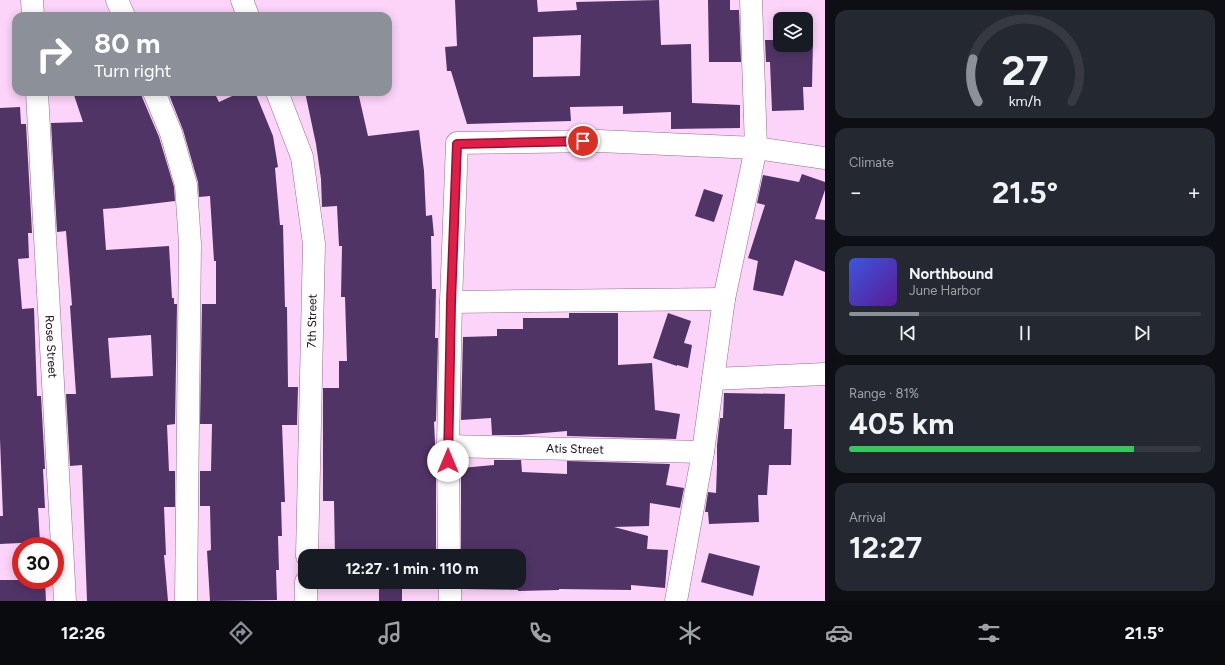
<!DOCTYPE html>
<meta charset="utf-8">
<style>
:root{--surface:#171b24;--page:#242831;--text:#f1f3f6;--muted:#9ea1a6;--line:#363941;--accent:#8c9099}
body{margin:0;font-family:Figtree,sans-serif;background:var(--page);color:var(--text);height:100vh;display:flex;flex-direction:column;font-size:15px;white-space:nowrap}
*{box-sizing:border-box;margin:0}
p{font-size:13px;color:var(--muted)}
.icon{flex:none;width:22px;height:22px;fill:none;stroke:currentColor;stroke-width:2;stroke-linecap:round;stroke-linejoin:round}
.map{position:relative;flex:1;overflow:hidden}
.sheet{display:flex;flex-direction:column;gap:10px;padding:10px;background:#0d0f14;width:400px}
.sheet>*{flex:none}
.banner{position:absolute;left:12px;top:12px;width:380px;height:84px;border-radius:12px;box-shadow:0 2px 10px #0003;background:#8c9099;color:#fff;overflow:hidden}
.fabs{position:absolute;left:773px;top:12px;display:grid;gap:8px}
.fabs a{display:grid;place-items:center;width:40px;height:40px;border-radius:8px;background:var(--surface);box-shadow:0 2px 10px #0003;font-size:20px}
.speed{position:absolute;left:12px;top:537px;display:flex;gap:8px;font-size:20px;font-weight:700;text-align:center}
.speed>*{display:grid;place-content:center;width:52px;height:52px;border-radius:50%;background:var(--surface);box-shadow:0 2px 10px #0003;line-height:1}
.speed .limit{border:6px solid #d22;background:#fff;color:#111}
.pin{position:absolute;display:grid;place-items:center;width:34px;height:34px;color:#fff;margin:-17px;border:2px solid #fff;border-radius:50%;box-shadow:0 1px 4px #0007}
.me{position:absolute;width:44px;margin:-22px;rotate:0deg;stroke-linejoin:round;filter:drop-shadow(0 0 3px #0008)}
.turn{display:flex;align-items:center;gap:14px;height:84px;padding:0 16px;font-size:18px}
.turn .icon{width:52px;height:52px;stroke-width:2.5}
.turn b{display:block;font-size:28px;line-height:34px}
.big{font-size:30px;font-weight:700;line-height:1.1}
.sheet .tile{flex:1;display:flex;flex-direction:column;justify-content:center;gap:6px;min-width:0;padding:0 14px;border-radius:12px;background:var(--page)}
.sheet .dial{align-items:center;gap:0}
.dial svg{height:104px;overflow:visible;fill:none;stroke:var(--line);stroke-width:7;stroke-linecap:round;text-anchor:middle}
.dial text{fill:var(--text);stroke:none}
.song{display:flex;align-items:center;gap:12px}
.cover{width:48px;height:48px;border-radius:6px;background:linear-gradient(135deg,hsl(230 70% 55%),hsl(270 70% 35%))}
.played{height:4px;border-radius:2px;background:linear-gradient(90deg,var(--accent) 20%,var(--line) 20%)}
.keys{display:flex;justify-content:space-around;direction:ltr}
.heat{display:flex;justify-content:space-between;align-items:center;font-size:22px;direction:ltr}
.charge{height:6px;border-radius:3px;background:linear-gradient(90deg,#34c759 81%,var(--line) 0)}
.trip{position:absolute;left:298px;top:549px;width:228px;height:40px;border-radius:12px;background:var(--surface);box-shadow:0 2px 10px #0003;font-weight:700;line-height:40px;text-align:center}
.tabs{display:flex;height:64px;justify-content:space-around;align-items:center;background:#090b0e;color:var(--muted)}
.tabs .icon{width:28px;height:28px}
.tabs .selected{color:var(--accent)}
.tabs b{font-size:18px;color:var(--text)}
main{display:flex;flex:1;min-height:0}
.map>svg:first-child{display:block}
.building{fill:#503466;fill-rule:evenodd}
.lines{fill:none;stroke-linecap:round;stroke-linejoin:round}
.minor-casing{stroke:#986b95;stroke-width:23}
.tertiary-casing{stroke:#986b95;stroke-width:23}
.minor{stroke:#fff;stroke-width:22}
.tertiary{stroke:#fff;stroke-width:22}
.route-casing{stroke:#92132f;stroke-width:10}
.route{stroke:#e11d48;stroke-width:7}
.labels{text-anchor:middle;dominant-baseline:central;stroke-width:4;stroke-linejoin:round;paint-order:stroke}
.street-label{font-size:12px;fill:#180717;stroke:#fff}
</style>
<main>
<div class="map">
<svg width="825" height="601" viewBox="0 0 825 601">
<rect width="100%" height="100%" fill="#fcd3f9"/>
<!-- building -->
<path class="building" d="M 455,0 L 537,0 L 538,12 L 577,10 L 576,2 L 659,0 L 661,45 L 691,44 L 692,103 L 740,105 L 740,128 L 671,129 L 671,112 L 623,114 L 623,106 L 570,107 L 571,121 L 467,124 L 451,71 L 447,71 L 445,47 L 457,46 ZM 581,35 L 580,76 L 533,77 L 533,37 Z
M 708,0 L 730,0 L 730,10 L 739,10 L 741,62 L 709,62 Z
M 765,40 L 780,40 L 780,45 L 806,45 L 806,41 L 813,41 L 812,87 L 803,87 L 804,110 L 772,111 L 770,62 L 766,62 Z
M 73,92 L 142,92 L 142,97 L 159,137 L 174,187 L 175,201 L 117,208 L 103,209 L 106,250 L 169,246 L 172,298 L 174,298 L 174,304 L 177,304 L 175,424 L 167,425 L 169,471 L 175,471 L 175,507 L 164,507 L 166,555 L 164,555 L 168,601 L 87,601 L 82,465 L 70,466 L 66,394 L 76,394 L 70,306 L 72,305 L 66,231 L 57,232 L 51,123 L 83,122 ZM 151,335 L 153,376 L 111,378 L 108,338 Z
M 168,92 L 214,92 L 219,102 L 241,92 L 255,92 L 273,136 L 278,167 L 275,168 L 280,225 L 283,225 L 285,307 L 287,307 L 288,387 L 298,387 L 297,425 L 282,425 L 285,502 L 281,502 L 282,536 L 278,536 L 279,570 L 276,570 L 277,600 L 210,601 L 207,551 L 211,550 L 210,506 L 200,506 L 200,471 L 211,471 L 212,424 L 200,424 L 202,304 L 216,304 L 216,261 L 214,261 L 210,196 L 199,197 L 198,182 L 183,130 Z
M 305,92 L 358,92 L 368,136 L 419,130 L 424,171 L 426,216 L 432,215 L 434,236 L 431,236 L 432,289 L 436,289 L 435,338 L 438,338 L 436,421 L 434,422 L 436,463 L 436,556 L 335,556 L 334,501 L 323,501 L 323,388 L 339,388 L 339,361 L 347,361 L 345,297 L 341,297 L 342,246 L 339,246 L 337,206 L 322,207 L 321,179 L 316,144 Z
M 20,107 L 21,124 L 26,124 L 32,233 L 28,233 L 29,258 L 18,259 L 22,309 L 34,308 L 37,396 L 41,396 L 45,469 L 43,469 L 45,508 L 38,508 L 40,542 L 0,544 L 0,516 L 3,516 L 0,439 L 0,108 Z
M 802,174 L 825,182 L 825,190 L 815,219 L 825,220 L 825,272 L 795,260 L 783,296 L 753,290 L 758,261 L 748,258 L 765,205 L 757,203 L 763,175 L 799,182 Z
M 704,189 L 723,195 L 714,222 L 695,216 Z
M 569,313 L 618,313 L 618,365 L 652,363 L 655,410 L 680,414 L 676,439 L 567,436 L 567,431 L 520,435 L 492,435 L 491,418 L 461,420 L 463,337 L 497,336 L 497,329 L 523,329 L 523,318 L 569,318 Z
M 668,313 L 691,321 L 684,343 L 692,345 L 688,368 L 677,365 L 677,366 L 653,358 Z
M 724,393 L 785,394 L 784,429 L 792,429 L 791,465 L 769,465 L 767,495 L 758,495 L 759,522 L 709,524 L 708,512 L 705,512 L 708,492 L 716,493 L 717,465 L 717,445 L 720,418 L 723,418 Z
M 494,460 L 521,460 L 522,472 L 567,474 L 567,461 L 670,464 L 666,485 L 684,488 L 680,508 L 650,503 L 649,526 L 614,527 L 648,536 L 647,549 L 668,550 L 665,588 L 631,585 L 631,590 L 559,589 L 559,590 L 518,591 L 518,590 L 464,589 L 464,582 L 519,582 L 519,556 L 461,556 L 461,468 L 494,465 Z
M 709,553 L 760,566 L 753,596 L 701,582 Z
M 0,580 L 45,580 L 46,601 L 0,601 Z
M 379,582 L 402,582 L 402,601 L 379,601 Z"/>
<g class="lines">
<defs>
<g id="minor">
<path d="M 32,0 L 33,16"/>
<path d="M 117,0 L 124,16"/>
<path d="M 242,0 L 248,16"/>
<path id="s1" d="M 37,92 L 65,601"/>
<path d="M 154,92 L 171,133 L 186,185 L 190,244 L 186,601"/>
<path d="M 277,92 L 302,157 L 314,244 L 307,556"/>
<path d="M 451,302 L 724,299"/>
<path d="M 713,379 L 825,374"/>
<path id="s2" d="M 448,446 L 703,452"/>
<path d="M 449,556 L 448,446 L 451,302 L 457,143 L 599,141 L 756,148 L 724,299 L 703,452 L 676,601"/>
<path d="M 450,582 L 450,601"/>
<path d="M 306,601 L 306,582"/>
</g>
<path id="tertiary" d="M 751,0 L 756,148 L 825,158"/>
</defs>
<!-- minor casing -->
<use href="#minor" class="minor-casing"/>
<!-- tertiary casing -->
<use href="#tertiary" class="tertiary-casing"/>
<!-- minor -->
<use href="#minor" class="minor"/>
<!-- tertiary -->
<use href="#tertiary" class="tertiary"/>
</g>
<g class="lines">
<defs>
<path id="route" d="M 448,461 L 451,302 L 457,144 L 583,141"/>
</defs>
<!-- route casing -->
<use href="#route" class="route-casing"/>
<!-- route -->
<use href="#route" class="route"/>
</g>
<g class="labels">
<!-- street labels -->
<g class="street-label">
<text transform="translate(312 321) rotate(-89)">7th Street</text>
<text stroke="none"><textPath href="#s1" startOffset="255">Rose Street</textPath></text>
<text stroke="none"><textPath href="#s2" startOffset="127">Atis Street</textPath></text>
</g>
</g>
</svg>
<div class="fabs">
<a><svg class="icon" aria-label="layers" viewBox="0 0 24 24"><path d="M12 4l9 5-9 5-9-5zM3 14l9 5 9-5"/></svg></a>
</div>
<div class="speed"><div class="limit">30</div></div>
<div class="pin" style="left:583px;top:141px;background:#d93025"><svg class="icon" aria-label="arrive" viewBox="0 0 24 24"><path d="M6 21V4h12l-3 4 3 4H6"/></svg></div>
<svg class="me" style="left:448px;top:461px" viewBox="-20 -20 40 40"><circle r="19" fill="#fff"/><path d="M0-13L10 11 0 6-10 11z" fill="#e11d48"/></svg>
<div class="trip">12:27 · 1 min · 110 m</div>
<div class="banner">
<div class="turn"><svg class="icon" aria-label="right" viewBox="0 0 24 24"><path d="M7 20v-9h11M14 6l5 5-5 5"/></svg><div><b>80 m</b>Turn right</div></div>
</div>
</div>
<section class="sheet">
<div class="tile dial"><svg viewBox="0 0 100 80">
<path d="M14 69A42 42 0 1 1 86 69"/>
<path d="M14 69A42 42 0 0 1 10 36" stroke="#8c9099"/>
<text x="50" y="56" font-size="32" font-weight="700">27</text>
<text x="50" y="72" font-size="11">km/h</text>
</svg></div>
<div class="tile"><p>Climate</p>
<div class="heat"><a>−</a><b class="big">21.5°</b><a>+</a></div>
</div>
<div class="tile">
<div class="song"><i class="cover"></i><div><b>Northbound</b><p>June Harbor</p></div></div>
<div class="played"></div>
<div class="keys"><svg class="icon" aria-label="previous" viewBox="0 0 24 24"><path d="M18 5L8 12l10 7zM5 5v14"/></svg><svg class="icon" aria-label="pause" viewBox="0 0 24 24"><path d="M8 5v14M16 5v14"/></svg><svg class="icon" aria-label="next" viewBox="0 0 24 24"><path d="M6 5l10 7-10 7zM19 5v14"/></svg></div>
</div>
<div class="tile"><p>Range · 81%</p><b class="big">405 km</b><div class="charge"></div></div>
<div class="tile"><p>Arrival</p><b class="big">12:27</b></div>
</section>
</main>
<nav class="tabs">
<b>12:26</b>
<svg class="icon selected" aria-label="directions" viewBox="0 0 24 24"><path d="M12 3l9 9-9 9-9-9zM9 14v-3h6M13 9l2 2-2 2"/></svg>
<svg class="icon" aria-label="music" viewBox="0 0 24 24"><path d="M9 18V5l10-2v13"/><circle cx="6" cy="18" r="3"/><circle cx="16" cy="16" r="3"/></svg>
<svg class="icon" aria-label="phone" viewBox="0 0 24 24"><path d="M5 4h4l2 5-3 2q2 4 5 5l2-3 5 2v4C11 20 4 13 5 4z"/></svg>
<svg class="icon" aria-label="climate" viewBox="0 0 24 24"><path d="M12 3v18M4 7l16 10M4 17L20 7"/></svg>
<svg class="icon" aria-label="car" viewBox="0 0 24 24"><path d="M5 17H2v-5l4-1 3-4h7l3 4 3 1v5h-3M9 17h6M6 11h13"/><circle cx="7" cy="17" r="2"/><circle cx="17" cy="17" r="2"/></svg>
<svg class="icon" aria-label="filters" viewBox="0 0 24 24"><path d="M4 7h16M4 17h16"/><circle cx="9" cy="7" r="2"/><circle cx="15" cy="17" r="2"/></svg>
<b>21.5°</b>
</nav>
